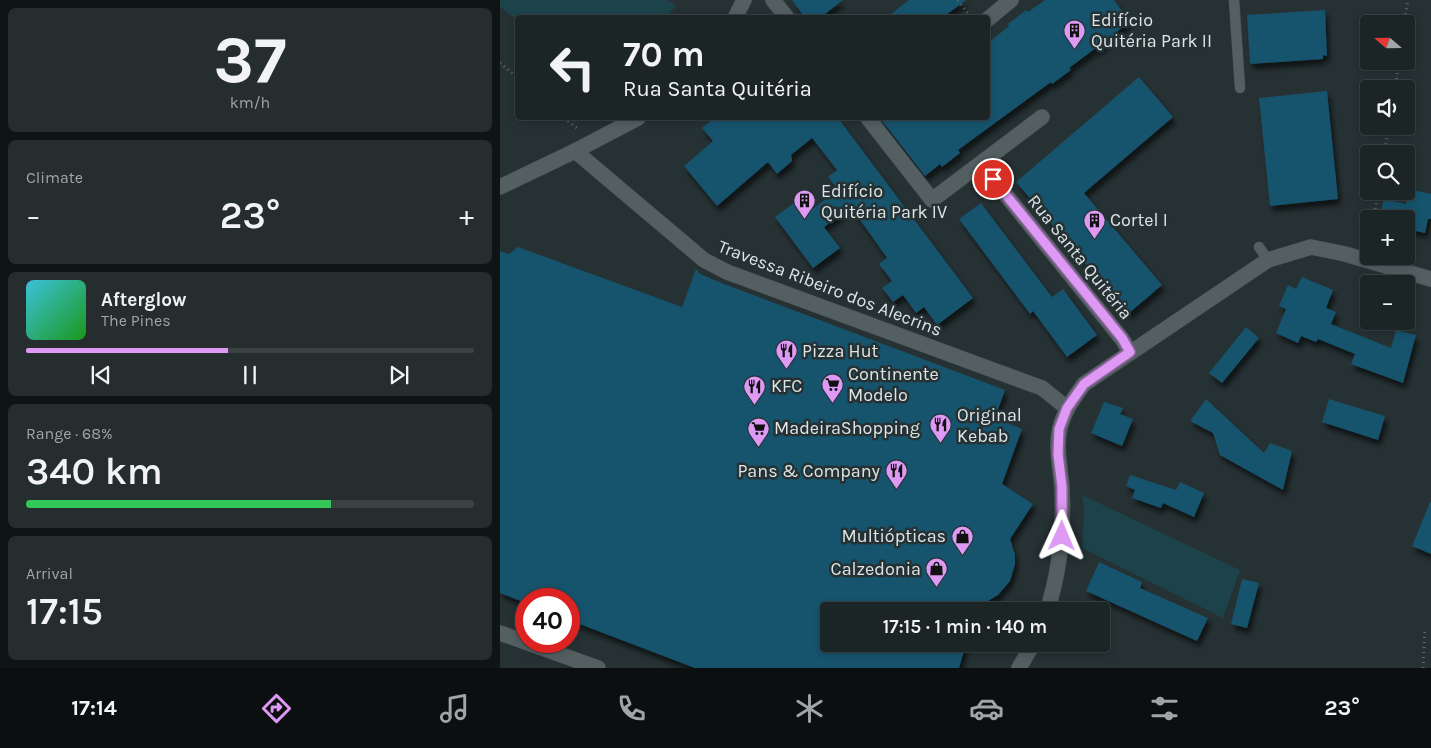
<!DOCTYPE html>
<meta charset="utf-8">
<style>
:root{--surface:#1c2526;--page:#252d2e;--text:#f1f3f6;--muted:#a0a5a7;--line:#3a4243;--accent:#dd99f4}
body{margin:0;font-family:Karla,sans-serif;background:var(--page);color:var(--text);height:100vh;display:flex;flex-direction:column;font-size:19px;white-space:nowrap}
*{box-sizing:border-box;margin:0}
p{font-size:16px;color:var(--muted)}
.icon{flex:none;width:28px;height:28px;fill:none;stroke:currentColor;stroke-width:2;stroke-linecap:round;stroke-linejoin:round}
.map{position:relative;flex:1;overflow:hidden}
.drawer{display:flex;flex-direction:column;gap:8px;padding:8px;background:#0f1415;width:500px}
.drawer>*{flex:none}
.top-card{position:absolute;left:15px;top:15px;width:475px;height:105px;border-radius:5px;box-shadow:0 2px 8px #0003,0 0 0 1px var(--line);background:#1c2526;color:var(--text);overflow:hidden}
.needle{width:32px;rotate:290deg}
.buttons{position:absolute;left:860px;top:15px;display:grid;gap:10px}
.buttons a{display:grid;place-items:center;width:55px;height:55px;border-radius:5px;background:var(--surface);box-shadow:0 2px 8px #0003,0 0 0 1px var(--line);font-size:25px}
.speed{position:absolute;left:15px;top:588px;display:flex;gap:10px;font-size:25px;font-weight:700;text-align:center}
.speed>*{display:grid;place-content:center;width:65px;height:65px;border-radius:50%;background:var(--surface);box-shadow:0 2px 8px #0003,0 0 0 1px var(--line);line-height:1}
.speed .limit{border:8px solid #d22;background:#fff;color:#111}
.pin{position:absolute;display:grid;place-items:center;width:42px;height:42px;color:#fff;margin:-21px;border:2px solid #fff;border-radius:50%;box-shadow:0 1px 5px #0007}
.me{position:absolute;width:55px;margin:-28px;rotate:1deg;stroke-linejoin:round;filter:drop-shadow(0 0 4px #0008)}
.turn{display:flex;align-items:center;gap:18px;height:105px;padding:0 25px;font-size:22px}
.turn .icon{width:65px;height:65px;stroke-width:2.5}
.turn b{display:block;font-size:35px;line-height:42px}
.big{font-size:38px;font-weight:600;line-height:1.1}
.drawer .card{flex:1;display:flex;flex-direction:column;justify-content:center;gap:8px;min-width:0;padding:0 18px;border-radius:8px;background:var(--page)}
.drawer .dial{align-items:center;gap:0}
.dial b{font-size:65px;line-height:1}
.song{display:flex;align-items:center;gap:15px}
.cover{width:60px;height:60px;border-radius:8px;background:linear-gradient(135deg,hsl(190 70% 55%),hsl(120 70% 35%))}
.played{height:5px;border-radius:2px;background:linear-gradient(90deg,var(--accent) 45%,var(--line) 45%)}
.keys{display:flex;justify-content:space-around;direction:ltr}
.heat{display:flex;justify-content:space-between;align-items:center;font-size:28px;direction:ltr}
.charge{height:8px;border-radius:4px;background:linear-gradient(90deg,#34c759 68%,var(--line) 0)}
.trip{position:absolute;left:320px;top:602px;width:290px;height:50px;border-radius:5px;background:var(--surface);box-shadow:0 2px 8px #0003,0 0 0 1px var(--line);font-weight:600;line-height:50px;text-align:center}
.menu{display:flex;height:80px;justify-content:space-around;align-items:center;background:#0b0f0f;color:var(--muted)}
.menu .icon{width:35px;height:35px}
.menu .selected{color:var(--accent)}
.menu b{font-size:22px;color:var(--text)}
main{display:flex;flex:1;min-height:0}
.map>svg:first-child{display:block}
.green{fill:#1c424a}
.building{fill:#19526d;filter:url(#shadow)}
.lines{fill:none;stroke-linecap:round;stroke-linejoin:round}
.lane-casing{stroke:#454e50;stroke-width:11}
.street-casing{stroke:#454e50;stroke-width:16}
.secondary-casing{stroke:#454e50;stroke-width:16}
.path{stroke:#5f696b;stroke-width:3;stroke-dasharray:1 4;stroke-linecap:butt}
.lane{stroke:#535f61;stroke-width:10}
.street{stroke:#535f61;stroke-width:15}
.secondary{stroke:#535f61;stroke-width:15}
.route-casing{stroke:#90639f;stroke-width:12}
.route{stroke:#dd99f4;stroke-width:9}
.labels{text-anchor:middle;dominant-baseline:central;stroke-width:5;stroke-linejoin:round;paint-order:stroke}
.poi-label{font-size:18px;fill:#dee5e7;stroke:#263133;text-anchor:start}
.street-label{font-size:18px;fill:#dee5e7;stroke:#263133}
</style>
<main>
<section class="drawer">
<div class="card dial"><b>37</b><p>km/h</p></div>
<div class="card"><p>Climate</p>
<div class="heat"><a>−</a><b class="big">23°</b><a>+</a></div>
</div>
<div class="card">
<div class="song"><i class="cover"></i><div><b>Afterglow</b><p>The Pines</p></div></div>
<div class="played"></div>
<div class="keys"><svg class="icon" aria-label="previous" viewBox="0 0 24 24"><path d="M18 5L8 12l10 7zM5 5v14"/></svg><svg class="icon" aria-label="pause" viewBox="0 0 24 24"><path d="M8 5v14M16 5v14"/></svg><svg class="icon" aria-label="next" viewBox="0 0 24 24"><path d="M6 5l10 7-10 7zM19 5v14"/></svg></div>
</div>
<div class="card"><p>Range · 68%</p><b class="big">340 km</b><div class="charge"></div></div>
<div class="card"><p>Arrival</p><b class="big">17:15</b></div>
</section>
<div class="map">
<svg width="931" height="668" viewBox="0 0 931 668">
<defs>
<filter id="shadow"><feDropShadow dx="3" dy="5.5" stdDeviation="2.5" flood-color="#0009"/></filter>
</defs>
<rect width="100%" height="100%" fill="#263133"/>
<!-- green -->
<path class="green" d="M 0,0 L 167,0 L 176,6 L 167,17 L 18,18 L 17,20 L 0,7 Z
M 582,495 L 740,570 L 723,618 L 582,548 L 584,510 Z"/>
<!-- building -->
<path class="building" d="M 292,0 L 343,0 L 320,18 L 305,18 Z
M 409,0 L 466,0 L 442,18 L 386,18 Z
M 545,0 L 614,0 L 630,22 L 614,34 L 615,37 L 598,50 L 596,48 L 569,68 L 571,70 L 552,84 L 551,82 L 458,150 L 460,153 L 442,167 L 440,164 L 425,176 L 380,118 L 488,118 L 488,43 L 509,26 L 508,24 L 526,10 L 528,12 Z
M 825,10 L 827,56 L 823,55 L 823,59 L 750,64 L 747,15 Z
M 639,77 L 673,117 L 584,193 L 662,285 L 628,314 L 516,182 Z
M 827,91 L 838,199 L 770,206 L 759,98 Z
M 214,118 L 338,118 L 473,298 L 437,325 L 424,307 L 416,313 L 403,295 L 393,302 L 382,288 L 392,281 L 379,264 L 387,258 L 351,207 L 324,227 L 340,248 L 313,268 L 275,217 L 302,197 L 311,210 L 338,190 L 328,177 L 337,170 L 312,138 L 291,155 L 292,161 L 277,174 L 268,162 L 217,206 L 184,166 L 213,141 L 202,128 Z
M 909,189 L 931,194 L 931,219 L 928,219 L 925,233 L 906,229 L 906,219 L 879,219 L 884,199 L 906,204 Z
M 481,203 L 552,297 L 563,289 L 597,335 L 567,357 L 533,311 L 530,314 L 459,219 Z
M 18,247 L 182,307 L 196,269 L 200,274 L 224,284 L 505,390 L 495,418 L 522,429 L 502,484 L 533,504 L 510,539 L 515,555 L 515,564 L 510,581 L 498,595 L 486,602 L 484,611 L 329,611 L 329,644 L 466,644 L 459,668 L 195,668 L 69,620 L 69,599 L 26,599 L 26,603 L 0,593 L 0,251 L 9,254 Z
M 802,277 L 833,290 L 826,308 L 836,312 L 831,324 L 891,348 L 896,330 L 916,335 L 903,383 L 851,364 L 855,354 L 818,339 L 816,342 L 801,336 L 798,343 L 776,333 L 786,309 L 779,306 L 788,285 L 796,289 Z
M 746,327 L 759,338 L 722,383 L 709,373 Z
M 706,399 L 764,453 L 770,443 L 792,451 L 783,490 L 720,455 L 713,433 L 690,421 Z
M 829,399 L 885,416 L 878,440 L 822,422 Z
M 604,402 L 623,408 L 620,414 L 633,419 L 622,446 L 591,433 Z
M 630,475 L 676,490 L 680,482 L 704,493 L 694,517 L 663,503 L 661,508 L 632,498 L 635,490 L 626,486 Z
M 930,502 L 931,502 L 931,554 L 912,546 Z
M 599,562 L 642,582 L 640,588 L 708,618 L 697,641 L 586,591 Z
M 742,579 L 759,583 L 747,628 L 731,624 Z"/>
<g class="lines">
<defs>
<path id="lane" d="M 734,0 L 740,88
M 759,247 L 768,260"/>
<path id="street" d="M 273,0 L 287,18
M 488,19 L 511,0
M 368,118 L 432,200 L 542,117
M 75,151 L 204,260 L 227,272 L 542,388 L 567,408
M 481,164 L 622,339 L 630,352"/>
<path id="secondary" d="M 235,18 L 244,0
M 0,187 L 75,151 L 138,118
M 547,611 C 560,571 564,532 562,489 C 561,470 555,447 560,428 C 564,411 574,398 584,384 L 768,260 L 811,247 L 845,254 L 931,279
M 0,633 L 98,668
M 519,668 L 533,644"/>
</defs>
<!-- lane casing -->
<use href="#lane" class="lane-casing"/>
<!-- street casing -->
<use href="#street" class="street-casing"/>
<!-- secondary casing -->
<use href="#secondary" class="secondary-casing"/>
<!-- path -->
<path class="path" d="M 458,0 L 471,18
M 904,24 L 908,0
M 0,63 L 18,78
M 895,89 L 899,61
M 64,118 L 78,129
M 884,154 L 889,126
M 874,219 L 878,191
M 923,668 L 925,628"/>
<!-- lane -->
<use href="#lane" class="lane"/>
<!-- street -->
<use href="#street" class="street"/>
<!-- secondary -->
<use href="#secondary" class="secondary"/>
</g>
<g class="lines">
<defs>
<path id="route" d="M 493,179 L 622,338 L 630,352 L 584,384 L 567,408 L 559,429 L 558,454 L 562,487 L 562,536"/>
</defs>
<!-- route casing -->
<use href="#route" class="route-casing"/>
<!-- route -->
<use href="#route" class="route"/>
</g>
<!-- icons -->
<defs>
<symbol id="building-pin" viewBox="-11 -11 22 30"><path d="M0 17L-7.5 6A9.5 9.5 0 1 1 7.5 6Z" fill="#dd99f4" stroke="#263133"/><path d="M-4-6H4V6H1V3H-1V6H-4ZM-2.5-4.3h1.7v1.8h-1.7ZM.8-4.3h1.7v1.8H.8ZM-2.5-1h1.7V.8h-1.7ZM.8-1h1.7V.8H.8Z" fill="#111"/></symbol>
<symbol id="restaurant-pin" viewBox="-11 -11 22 30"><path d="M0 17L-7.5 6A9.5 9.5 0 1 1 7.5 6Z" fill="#dd99f4" stroke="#263133"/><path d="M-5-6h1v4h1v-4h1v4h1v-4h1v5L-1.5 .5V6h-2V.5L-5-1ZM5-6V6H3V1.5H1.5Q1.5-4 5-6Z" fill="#111"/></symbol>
<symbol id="supermarket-pin" viewBox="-11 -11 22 30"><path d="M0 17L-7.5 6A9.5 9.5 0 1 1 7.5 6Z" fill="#dd99f4" stroke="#263133"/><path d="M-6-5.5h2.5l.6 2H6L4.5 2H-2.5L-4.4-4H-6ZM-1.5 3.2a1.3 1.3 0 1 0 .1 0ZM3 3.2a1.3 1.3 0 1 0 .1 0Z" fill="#111"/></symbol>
<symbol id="shop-pin" viewBox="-11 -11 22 30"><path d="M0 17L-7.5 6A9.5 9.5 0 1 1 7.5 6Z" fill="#dd99f4" stroke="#263133"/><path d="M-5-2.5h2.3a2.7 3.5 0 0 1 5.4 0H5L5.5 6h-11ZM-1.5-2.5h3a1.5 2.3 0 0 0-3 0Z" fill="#111"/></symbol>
</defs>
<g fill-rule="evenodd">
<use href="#building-pin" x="562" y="18" width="25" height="34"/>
<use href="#building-pin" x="292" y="188" width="25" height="34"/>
<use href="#building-pin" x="582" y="208" width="25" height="34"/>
<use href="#restaurant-pin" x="274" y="338" width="25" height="34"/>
<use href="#supermarket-pin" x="320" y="372" width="25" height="34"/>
<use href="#restaurant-pin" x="242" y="374" width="25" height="34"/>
<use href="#restaurant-pin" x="428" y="412" width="25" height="34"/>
<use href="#supermarket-pin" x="246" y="416" width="25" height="34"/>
<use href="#restaurant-pin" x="384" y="458" width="25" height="34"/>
<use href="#shop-pin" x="450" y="524" width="25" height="34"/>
<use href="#shop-pin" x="424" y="556" width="25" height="34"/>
</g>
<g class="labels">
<!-- poi labels -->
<g class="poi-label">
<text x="591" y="20">Edifício<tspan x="591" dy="21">Quitéria Park II</tspan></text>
<text x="321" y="191">Edifício<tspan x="321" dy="21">Quitéria Park IV</tspan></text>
<text x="610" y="220">Cortel I</text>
<text x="302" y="351">Pizza Hut</text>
<text x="348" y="374">Continente<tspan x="348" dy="21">Modelo</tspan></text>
<text x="271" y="386">KFC</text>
<text x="457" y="415">Original<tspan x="457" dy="21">Kebab</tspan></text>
<text x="274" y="428">MadeiraShopping</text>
<text x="380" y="471" text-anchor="end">Pans &amp; Company</text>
<text x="446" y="536" text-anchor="end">Multiópticas</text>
<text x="421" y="569" text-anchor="end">Calzedonia</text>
</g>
<!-- street labels -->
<g class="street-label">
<text transform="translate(580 257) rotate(51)">Rua Santa Quitéria</text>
<text transform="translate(330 288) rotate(21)">Travessa Ribeiro dos Alecrins</text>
</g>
</g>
</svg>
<div class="buttons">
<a><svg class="needle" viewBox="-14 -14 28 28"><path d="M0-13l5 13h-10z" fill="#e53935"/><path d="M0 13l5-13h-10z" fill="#a0a5a7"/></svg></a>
<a><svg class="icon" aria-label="sound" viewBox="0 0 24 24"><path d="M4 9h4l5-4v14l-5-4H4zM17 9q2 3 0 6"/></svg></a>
<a><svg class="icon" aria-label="search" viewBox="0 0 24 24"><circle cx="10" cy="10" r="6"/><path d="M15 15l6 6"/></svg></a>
<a>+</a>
<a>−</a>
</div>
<div class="speed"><div class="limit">40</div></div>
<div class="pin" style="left:493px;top:179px;background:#d93025"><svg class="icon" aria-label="arrive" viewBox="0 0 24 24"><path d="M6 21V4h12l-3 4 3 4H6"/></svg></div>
<svg class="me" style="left:562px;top:536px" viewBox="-20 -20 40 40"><path d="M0-17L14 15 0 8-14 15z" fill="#dd99f4" stroke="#fff" stroke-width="4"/></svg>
<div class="trip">17:15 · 1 min · 140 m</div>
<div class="top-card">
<div class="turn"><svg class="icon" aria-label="left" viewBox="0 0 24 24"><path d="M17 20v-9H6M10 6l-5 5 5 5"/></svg><div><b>70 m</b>Rua Santa Quitéria</div></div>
</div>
</div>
</main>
<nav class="menu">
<b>17:14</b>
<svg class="icon selected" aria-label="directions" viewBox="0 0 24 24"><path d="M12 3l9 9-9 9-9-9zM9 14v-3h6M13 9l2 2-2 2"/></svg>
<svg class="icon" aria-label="music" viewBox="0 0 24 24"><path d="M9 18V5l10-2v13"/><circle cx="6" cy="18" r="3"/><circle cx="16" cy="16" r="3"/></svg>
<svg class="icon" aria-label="phone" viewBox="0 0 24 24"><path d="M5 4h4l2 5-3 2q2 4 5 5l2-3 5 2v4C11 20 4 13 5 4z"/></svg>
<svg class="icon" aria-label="climate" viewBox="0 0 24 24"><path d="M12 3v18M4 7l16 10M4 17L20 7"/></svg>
<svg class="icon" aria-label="car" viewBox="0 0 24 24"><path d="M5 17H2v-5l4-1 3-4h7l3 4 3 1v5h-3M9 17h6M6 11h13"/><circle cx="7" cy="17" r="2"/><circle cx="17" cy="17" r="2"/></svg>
<svg class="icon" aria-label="filters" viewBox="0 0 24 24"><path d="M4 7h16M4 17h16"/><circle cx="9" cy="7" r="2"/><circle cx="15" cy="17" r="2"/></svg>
<b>23°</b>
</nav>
